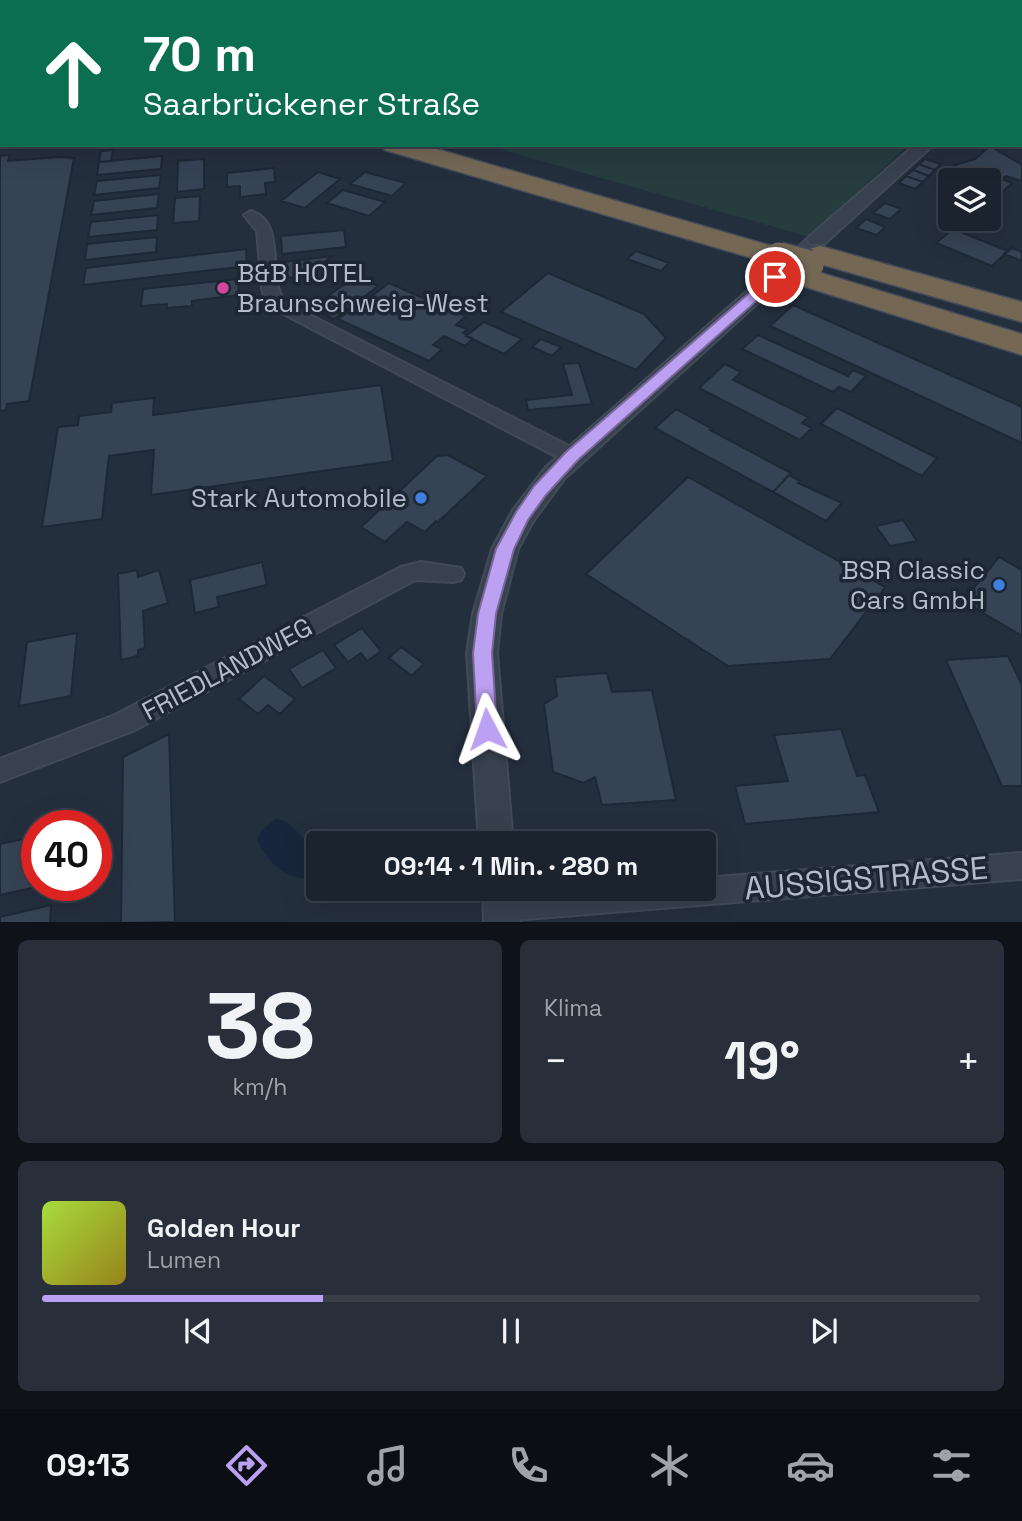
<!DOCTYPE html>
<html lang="de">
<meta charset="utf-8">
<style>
:root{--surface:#1b232e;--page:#282f3a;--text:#f1f3f6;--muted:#a0a4aa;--line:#39404a;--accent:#bca0f2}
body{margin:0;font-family:"Space Grotesk",sans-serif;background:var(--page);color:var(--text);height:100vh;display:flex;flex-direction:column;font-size:26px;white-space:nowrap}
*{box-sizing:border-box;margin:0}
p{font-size:23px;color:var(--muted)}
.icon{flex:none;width:38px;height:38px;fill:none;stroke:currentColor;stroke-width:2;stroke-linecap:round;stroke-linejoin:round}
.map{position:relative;height:922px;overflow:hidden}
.sheet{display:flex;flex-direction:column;gap:18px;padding:18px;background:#0f1319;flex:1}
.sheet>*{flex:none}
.top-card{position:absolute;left:0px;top:0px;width:1022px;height:147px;box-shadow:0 7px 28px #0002,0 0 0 2px var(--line);background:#0b6e4f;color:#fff;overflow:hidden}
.fabs{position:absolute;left:938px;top:168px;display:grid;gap:14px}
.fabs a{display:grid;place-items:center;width:63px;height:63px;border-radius:7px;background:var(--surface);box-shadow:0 7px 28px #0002,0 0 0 2px var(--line);font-size:35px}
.speed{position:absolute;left:21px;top:810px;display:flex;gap:14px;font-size:35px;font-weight:700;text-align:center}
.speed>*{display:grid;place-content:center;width:91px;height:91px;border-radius:50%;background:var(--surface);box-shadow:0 7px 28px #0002,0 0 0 2px var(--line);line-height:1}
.speed .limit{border:10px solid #d22;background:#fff;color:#111}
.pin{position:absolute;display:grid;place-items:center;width:60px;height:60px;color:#fff;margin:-30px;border:4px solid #fff;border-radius:50%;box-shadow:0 2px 7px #0007}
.me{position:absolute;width:77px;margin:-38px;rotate:356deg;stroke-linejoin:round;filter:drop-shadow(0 0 5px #0008)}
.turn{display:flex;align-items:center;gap:24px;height:147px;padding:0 28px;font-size:32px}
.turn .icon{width:91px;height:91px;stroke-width:2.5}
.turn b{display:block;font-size:49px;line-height:60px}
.big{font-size:52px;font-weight:700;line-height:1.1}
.sheet .widget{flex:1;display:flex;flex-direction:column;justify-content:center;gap:10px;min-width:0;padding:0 24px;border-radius:10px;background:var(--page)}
.sheet .dial{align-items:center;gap:0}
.dial b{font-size:91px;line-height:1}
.song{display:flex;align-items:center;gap:21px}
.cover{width:84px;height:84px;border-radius:10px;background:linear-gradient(135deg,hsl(80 70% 55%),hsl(50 70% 35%))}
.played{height:7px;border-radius:4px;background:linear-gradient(90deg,var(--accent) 30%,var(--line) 30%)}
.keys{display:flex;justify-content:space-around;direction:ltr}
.heat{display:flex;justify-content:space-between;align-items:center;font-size:38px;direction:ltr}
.sheet .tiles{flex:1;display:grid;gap:18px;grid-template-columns:1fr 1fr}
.widget:last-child{grid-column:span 2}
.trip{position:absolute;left:306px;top:831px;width:410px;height:70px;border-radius:7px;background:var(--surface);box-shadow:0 7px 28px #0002,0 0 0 2px var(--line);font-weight:700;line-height:70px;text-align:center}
.menu{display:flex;height:112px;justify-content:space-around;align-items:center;background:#0b0e12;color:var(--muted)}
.menu .icon{width:49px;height:49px}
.menu .selected{color:var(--accent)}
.menu b{font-size:32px;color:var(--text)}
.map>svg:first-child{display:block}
.green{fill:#263c3f}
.water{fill:#17263c}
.building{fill:#364354;stroke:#1f2835;stroke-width:2}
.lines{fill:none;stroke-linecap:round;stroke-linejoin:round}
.tertiary-tunnel{stroke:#3a4453;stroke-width:19;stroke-dasharray:19 10;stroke-linecap:butt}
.minor-casing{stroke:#414a57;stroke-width:4}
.tertiary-casing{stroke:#414a57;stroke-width:4}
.motorway-casing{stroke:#434c59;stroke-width:3}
.minor{fill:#38414e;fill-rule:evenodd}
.tertiary{fill:#38414e;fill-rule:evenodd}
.motorway{fill:#746855;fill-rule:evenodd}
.motorway-bridge-casing{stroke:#434c59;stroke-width:32;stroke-linecap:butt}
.motorway-bridge{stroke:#746855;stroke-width:29}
.route{fill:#bca0f2;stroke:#7a689d;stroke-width:2}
.hotel-dot{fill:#d1479c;stroke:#1d2633;stroke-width:2.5}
.shop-dot{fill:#3f7fe0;stroke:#1d2633;stroke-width:2.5}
.labels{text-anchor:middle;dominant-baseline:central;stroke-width:7;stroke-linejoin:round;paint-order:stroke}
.poi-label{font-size:26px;fill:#b4bcc9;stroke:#1d2633;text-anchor:end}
.street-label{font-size:26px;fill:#b4bcc9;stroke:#1d2633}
.near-street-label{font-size:32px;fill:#b4bcc9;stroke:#1d2633}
</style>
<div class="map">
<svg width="1022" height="923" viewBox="0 0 1022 923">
<rect width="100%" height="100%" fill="#242f3e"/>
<!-- green -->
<path class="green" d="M 485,145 L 908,145 L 810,237 Z"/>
<!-- water -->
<path class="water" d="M 275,819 L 286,821 L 318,851 L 318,868 L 311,878 C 285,880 269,863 257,840 L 260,832 Z"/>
<!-- building -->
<path class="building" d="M 990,146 L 1022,165 L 1022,181 L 1006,176 L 1002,179 L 1012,183 L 989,205 L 989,180 L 979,180 L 955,165 L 975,159 Z
M 113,150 L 111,161 L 99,162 L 101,151 Z
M 10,155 L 8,161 L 59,157 L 74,158 L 29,401 L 7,404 L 6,410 L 0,411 L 0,156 Z
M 162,156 L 161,169 L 97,175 L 99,162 Z
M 204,159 L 204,189 L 177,192 L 178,161 Z
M 925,159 L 941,164 L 935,170 L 919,164 Z
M 919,164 L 935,170 L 929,176 L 913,170 Z
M 274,168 L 275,182 L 265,183 L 266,194 L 240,197 L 240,186 L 227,187 L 227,173 Z
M 913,170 L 929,176 L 923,182 L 906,176 Z
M 318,172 L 340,179 L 305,208 L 281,201 Z
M 365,172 L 406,183 L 392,196 L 350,184 Z
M 161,175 L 159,188 L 94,195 L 97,181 Z
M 906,176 L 923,182 L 915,189 L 899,183 Z
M 343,190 L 385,202 L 369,216 L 327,203 Z
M 159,194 L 157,208 L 91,215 L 94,201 Z
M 200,196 L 199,221 L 173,223 L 175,198 Z
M 885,203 L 901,209 L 890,219 L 873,213 Z
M 158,215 L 157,230 L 88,237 L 91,222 Z
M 866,219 L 885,227 L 877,235 L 856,228 Z
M 955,219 L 981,219 L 975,228 L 953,222 Z
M 953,229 L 1008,251 L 992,266 L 936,243 Z
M 344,230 L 346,247 L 282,254 L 281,236 Z
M 157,237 L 156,252 L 85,260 L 87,244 Z
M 1012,248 L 1022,252 L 1022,261 L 1004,254 Z
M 246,249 L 247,266 L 83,285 L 86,268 Z
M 636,251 L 669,263 L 661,271 L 627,259 Z
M 332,256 L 307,276 L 285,278 L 284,262 Z
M 548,273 L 644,314 L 666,338 L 636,370 L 501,312 Z
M 356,276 L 378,286 L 359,301 L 362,303 L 389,283 L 439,305 L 450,296 L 466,303 L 455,311 L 466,316 L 456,325 L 467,329 L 463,333 L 473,339 L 465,346 L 444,336 L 433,345 L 442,349 L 429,361 L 338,319 L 352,309 L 349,308 L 334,319 L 311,308 Z
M 238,279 L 239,295 L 192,301 L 192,306 L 167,308 L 167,304 L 141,306 L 143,289 Z
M 793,305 L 1022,407 L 1022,443 L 770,326 Z
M 484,322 L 522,339 L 504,354 L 466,336 Z
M 758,335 L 848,376 L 853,370 L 866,376 L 851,392 L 839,387 L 833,392 L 742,349 Z
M 541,339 L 561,347 L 552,356 L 532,347 Z
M 579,363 L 592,404 L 528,410 L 526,400 L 572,395 L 563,364 Z
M 725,364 L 741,372 L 733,380 L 808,417 L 802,423 L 812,428 L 800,440 L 699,388 Z
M 381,385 L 393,461 L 151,495 L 154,450 L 109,456 L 102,519 L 42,527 L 58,427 L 78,425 L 79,416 L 111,412 L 112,403 L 154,398 L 153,415 Z
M 837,408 L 937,458 L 922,476 L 821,424 Z
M 676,409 L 712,429 L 710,430 L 791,473 L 773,492 L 655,428 Z
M 448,455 L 487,476 L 438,522 L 436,521 L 425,532 L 407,522 L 385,542 L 361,527 L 437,456 Z
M 789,475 L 800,481 L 798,483 L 842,503 L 826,521 L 773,492 Z
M 688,477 L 885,587 L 830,659 L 728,666 L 586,574 Z
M 903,520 L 917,541 L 890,546 L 876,526 Z
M 999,557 L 1022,570 L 1022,636 L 963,601 Z
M 262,562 L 267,585 L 217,597 L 219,607 L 195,613 L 190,580 Z
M 137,570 L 138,577 L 159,570 L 168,603 L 143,611 L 145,648 L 138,650 L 138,656 L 121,660 L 118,574 Z
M 362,628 L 381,651 L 367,661 L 361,653 L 348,662 L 334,645 Z
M 77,633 L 71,696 L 19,706 L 27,642 Z
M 401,647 L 424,664 L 412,676 L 389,658 Z
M 323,650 L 336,668 L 302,688 L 289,669 Z
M 1008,656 L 1022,685 L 1022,786 L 1002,786 L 946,660 Z
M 607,673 L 612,692 L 652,690 L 676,800 L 602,805 L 595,777 L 584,783 L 553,772 L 544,704 L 557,696 L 555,677 Z
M 264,676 L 295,699 L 280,714 L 268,705 L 258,714 L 239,699 Z
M 841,729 L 857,776 L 865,775 L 879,812 L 745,824 L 735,786 L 788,781 L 774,735 Z
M 169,734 L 175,922 L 121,923 L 123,757 Z
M 37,836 L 37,886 L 41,886 L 0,895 L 0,844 Z
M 51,905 L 50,923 L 0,923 L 0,917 Z"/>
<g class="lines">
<!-- tertiary-tunnel -->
<path class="tertiary-tunnel" d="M 781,272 L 817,240"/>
<defs>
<path id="minor" d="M 132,0 L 144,0 L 131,2 Z
M 284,0 L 294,0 L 283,2 Z
M 318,0 L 344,0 L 345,2 L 319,2 Z
M 251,211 C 288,222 265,279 286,303 L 579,451 L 582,456 L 579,461 L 565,461 L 274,309 L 265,298 L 262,289 L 257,231 L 244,215 Z
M 421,562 L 461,568 L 464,574 L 461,580 L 453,582 L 415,580 L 133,731 L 0,782 L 0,759 L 115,715 L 401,567 Z
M 1022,853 L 1022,879 L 502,921 L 492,917 L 488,907 L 492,897 L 502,893 L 556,889 L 704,889 L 704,878 Z"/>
<path id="tertiary" d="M 1022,56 L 1022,67 L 1020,67 L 1020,57 Z
M 915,145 L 933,145 L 824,244 L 810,244 L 807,240 L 810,236 Z
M 775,271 L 782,273 L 785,277 L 782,281 L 564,479 L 532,523 L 518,549 L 501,614 L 497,653 L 513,844 L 479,844 L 467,653 L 473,614 L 492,549 L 513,510 L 546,467 L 768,273 Z
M 483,889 L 517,889 L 520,923 L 484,923 Z"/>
<path id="motorway" d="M 0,0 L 9,2 L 2,2 L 2,12 Z
M 0,33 L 2,34 L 2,47 L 0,47 Z
M 381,145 L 423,145 L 789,251 L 794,257 L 789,263 L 779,266 L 769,263 L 385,150 Z
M 820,246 L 1022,302 L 1022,322 L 810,261 L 805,255 L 810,249 Z
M 798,266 L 1022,334 L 1022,355 L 787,281 L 783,275 L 787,269 Z"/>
</defs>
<!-- minor casing -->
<use href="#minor" class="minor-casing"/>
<!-- tertiary casing -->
<use href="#tertiary" class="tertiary-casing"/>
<!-- motorway casing -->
<use href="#motorway" class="motorway-casing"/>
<!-- minor -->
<use href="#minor" class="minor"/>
<!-- tertiary -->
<use href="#tertiary" class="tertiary"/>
<!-- motorway -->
<use href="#motorway" class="motorway"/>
<defs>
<path id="motorway-bridge" d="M 779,257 L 809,265"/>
</defs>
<!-- motorway-bridge casing -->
<use href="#motorway-bridge" class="motorway-bridge-casing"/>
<!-- motorway-bridge -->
<use href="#motorway-bridge" class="motorway-bridge"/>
</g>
<!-- route -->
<path class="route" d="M 775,273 L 780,274 L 780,280 L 578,460 L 546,495 L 528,520 L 514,549 L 496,614 L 492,653 L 497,729 L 494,735 L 487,738 L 480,735 L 477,729 L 473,653 L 478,614 L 496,549 L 516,512 L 534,486 L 566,452 L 771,274 Z"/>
<!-- markers -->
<circle class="hotel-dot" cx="223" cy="288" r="7"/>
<g class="shop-dot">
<circle cx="421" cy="498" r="7"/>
<circle cx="999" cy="585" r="7"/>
</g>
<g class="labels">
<!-- poi labels -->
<g class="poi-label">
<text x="237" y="273" text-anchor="start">B&amp;B HOTEL<tspan x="237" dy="30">Braunschweig-West</tspan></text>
<text x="407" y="498">Stark Automobile</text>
<text x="985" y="570">BSR Classic<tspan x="985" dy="30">Cars GmbH</tspan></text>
</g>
<!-- street labels -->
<g class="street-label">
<text transform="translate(227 669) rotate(-28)">FRIEDLANDWEG</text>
</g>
<!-- near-street labels -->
<g class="near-street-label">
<text transform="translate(866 878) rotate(-5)">AUSSIGSTRASSE</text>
</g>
</g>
</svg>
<div class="fabs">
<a><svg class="icon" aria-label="layers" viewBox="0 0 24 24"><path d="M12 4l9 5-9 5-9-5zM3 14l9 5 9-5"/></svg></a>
</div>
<div class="speed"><div class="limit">40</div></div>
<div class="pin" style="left:775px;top:277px;background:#d93025"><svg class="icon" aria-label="arrive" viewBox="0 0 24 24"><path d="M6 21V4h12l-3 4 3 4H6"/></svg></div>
<svg class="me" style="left:487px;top:729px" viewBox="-20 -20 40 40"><path d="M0-17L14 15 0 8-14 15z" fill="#bca0f2" stroke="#fff" stroke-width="4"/></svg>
<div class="trip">09:14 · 1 Min. · 280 m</div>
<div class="top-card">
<div class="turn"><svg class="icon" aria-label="ahead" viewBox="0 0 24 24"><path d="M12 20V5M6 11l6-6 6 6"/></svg><div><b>70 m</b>Saarbrückener Straße</div></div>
</div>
</div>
<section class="sheet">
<div class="tiles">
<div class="widget dial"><b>38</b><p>km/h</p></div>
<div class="widget"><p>Klima</p>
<div class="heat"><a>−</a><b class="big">19°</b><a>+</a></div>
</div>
<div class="widget">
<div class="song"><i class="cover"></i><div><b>Golden Hour</b><p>Lumen</p></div></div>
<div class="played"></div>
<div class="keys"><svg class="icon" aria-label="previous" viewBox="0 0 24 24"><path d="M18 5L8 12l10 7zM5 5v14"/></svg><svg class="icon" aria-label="pause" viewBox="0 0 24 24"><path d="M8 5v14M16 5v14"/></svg><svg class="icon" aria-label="next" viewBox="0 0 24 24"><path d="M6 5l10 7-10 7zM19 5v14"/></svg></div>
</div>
</div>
</section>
<nav class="menu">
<b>09:13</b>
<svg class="icon selected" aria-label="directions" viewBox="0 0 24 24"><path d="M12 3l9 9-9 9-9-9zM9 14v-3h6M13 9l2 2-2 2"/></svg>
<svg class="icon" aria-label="music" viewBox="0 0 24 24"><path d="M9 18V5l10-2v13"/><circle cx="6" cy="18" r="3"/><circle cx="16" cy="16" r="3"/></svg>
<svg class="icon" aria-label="phone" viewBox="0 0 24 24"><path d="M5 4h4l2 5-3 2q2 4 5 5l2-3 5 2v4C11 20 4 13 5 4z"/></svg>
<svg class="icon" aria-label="climate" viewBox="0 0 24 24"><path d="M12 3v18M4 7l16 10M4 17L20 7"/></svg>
<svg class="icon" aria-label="car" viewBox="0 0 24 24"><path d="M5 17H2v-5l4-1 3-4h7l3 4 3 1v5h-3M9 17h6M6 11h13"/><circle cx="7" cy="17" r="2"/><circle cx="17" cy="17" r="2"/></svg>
<svg class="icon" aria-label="filters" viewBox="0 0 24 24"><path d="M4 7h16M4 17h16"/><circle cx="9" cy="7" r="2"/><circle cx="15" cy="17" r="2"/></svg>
</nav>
